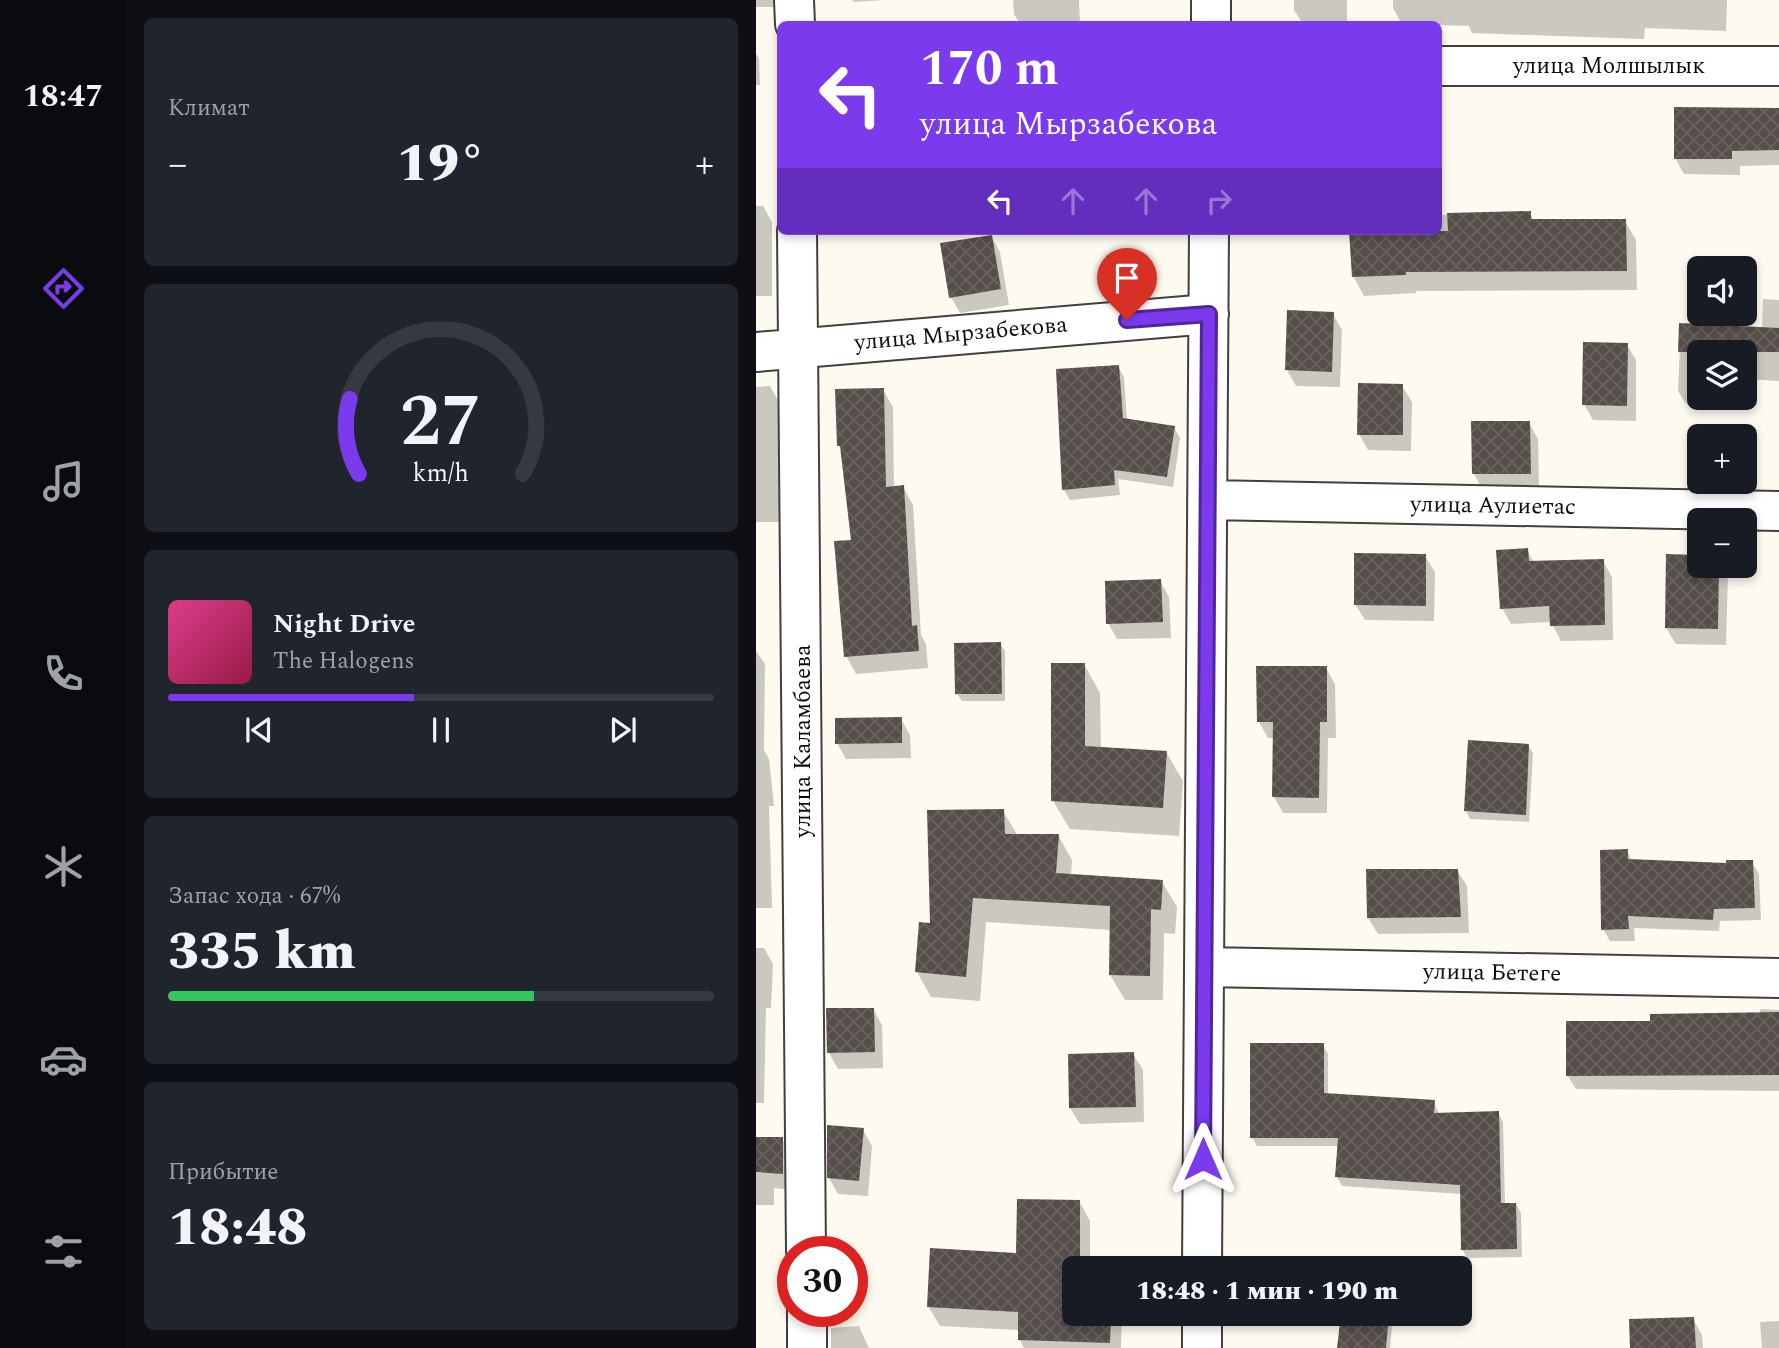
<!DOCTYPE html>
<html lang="ru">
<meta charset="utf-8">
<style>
:root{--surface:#171b24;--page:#20242c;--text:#f1f3f6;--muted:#9ea1a6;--line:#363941;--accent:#7c3aed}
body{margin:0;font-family:Spectral,serif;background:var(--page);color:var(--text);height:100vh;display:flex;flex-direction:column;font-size:26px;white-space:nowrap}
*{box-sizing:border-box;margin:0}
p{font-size:23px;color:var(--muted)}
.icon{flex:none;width:38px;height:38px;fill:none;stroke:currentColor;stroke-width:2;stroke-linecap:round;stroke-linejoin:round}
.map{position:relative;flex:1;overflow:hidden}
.details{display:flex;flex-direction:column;gap:18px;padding:18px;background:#0d0f14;width:630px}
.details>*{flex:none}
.hud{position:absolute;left:21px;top:21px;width:665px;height:214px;border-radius:10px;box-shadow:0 4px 10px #0003;background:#7c3aed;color:#fff;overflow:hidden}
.buttons{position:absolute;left:931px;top:256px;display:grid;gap:14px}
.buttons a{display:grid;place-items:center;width:70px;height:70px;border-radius:10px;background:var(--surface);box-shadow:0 4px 10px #0003;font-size:35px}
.speed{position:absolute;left:21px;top:1236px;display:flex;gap:14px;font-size:35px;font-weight:700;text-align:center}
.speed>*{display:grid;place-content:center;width:91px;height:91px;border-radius:50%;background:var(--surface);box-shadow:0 4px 10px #0003;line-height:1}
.speed .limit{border:10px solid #d22;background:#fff;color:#111}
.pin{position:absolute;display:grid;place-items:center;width:60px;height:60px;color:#fff;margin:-72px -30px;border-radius:50% 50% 50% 0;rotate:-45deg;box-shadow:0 0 7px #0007}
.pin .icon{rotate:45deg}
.me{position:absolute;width:77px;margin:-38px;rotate:0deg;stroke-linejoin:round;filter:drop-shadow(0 0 5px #0008)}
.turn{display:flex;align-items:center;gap:24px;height:147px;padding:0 28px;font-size:32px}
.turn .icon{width:91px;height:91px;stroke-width:2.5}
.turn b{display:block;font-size:49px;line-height:60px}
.lanes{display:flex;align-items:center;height:66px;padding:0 28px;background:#0003;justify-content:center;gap:35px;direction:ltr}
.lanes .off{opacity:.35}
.big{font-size:52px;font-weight:800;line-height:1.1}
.details .widget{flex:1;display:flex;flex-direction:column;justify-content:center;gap:10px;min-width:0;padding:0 24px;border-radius:10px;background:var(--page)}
.details .dial{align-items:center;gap:0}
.dial svg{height:182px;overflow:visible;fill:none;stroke:var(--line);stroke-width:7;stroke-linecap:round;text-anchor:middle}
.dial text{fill:var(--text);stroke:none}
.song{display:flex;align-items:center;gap:21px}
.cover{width:84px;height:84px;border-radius:10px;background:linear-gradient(135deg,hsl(330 70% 55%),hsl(340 70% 35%))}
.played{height:7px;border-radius:4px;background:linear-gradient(90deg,var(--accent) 45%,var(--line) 45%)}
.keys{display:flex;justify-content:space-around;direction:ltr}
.heat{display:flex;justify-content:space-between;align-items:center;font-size:38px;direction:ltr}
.charge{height:10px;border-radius:5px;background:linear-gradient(90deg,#34c759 67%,var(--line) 0)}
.trip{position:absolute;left:306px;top:1256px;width:410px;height:70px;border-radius:10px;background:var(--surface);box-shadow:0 4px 10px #0003;font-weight:800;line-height:70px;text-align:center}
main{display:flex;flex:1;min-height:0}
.tab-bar{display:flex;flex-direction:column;width:126px;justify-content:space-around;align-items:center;background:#090b0e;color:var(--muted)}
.tab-bar .icon{width:49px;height:49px}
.tab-bar .on{color:var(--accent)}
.tab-bar b{font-size:32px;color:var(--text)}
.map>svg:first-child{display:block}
.shadow{fill:#0003}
.building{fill:url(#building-cross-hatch)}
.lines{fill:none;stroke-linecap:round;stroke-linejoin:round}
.minor-casing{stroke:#404040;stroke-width:42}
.minor{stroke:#fff;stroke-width:38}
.route-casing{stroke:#51269a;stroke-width:18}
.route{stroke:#7c3aed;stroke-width:12}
.labels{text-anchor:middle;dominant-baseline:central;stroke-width:7;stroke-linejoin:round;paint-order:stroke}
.street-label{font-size:23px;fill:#0d0d0d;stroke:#fff}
</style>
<main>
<nav class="tab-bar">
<b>18:47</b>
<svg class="icon on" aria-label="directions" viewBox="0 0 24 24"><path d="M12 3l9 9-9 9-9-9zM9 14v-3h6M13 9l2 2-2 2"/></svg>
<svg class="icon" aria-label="music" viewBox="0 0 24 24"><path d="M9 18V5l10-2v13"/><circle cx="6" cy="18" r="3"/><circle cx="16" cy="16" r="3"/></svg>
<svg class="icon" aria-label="phone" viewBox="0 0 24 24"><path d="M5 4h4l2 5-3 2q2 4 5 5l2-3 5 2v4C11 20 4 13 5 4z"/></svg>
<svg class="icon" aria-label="climate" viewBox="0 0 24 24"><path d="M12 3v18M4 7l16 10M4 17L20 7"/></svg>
<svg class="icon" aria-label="car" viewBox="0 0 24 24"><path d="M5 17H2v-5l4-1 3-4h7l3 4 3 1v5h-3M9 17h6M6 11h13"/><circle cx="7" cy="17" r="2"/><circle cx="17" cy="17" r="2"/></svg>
<svg class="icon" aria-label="filters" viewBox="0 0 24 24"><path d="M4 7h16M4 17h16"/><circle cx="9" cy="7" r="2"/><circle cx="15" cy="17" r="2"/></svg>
</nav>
<section class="details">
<div class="widget"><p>Климат</p>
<div class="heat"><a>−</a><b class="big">19°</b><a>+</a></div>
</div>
<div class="widget dial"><svg viewBox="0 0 100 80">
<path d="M14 69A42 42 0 1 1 86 69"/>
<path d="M14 69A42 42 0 0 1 10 36" stroke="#7c3aed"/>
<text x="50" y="56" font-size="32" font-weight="700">27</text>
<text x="50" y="72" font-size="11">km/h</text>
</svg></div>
<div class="widget">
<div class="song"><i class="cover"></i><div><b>Night Drive</b><p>The Halogens</p></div></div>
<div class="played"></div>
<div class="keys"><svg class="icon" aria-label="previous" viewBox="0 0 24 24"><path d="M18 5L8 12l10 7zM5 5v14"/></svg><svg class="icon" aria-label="pause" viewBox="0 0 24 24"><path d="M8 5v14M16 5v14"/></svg><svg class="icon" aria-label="next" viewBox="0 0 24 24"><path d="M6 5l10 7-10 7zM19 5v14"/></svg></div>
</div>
<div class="widget"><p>Запас хода · 67%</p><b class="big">335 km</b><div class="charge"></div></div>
<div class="widget"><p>Прибытие</p><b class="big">18:48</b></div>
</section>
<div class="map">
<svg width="1023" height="1348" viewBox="0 0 1023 1348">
<defs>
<pattern id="building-cross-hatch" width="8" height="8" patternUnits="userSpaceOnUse" patternTransform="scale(1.75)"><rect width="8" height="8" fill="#554e4a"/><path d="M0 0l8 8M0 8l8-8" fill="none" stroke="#686360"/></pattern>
</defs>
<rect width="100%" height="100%" fill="#fefaef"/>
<!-- shadow -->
<path class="shadow" d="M 0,0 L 22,0 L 22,7 L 0,7 Z
M 96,0 L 127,0 L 98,2 Z
M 257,0 L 323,0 L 324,24 L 264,24 L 258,14 Z
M 538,0 L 591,0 L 591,24 L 547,24 L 538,10 Z
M 637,0 L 971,0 L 970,31 L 889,28 L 888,39 L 716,33 L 713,26 L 646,24 L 637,8 Z
M 0,53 L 3,59 L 4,85 L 0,85 Z
M 1023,109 L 1023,165 L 984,166 L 984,175 L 928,174 L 919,158 Z
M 0,206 L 7,206 L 16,222 L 16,296 L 0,296 Z
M 774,213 L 778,221 L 869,221 L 880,240 L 881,290 L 660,291 L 660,293 L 608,296 L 597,276 L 595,231 L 682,231 L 682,215 Z
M 235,236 L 244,252 L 253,305 L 204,313 L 195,297 Z
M 1007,299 L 1023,300 L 1023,381 L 989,379 L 989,352 L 943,352 L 943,397 L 981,397 L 981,407 L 930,404 L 922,391 L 925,325 L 1006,329 Z
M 577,314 L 586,330 L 584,387 L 540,386 L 531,370 Z
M 871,345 L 880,360 L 880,421 L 837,420 L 828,404 Z
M 362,367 L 368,377 L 371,421 L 418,427 L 424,438 L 417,487 L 362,479 L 364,495 L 314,500 L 308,490 Z
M 14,386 L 25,406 L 25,522 L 0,522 L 0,387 Z
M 646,386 L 656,402 L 655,451 L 612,450 L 603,434 Z
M 127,390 L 137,407 L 138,488 L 147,487 L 157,505 L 165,635 L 170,644 L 172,668 L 100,674 L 90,656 L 97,541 L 87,452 L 83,446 Z
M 773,423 L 782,439 L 783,489 L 727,490 L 718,474 Z
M 771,550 L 778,563 L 847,561 L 856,577 L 857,640 L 805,641 L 795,622 L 755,624 L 746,608 Z
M 669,556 L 679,572 L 678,621 L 609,620 L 599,604 Z
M 912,556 L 943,557 L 943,565 L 967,565 L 972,573 L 970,645 L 920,644 L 910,628 Z
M 404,581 L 413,597 L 415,638 L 361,639 L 352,623 Z
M 244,644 L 249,651 L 249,701 L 206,701 L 201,694 Z
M 0,651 L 9,664 L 8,750 L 13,759 L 18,806 L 13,806 L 16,908 L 0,908 Z
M 328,664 L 344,693 L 345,748 L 410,752 L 427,781 L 423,836 L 314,829 L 297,801 Z
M 570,668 L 579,684 L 580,738 L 572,738 L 571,813 L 527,813 L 518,797 L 519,738 L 512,738 L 503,722 Z
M 145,719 L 154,735 L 155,758 L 90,759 L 81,743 Z
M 772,745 L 777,753 L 773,822 L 714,819 L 710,811 Z
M 247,811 L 262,836 L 302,835 L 316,860 L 315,876 L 406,882 L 421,907 L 419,934 L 408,933 L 407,1000 L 369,1000 L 354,975 L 355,930 L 230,922 L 224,1001 L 175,997 L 161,972 L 176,925 Z
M 871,851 L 876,861 L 972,865 L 996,862 L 1003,874 L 1005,920 L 964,921 L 963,931 L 878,928 L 879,941 L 854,941 L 847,929 Z
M 701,870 L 711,886 L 713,933 L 622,934 L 612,918 Z
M 0,948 L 8,948 L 17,964 L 15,1008 L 10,1008 L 8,1103 L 0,1103 Z
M 117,1009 L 126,1025 L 127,1068 L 82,1069 L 73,1053 Z
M 1004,1009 L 1023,1010 L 1023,1091 L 820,1089 L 812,1076 L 896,1023 L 1004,1014 Z
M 567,1045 L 572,1054 L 572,1095 L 678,1102 L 683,1114 L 742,1113 L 747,1122 L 749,1204 L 760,1204 L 765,1213 L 766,1257 L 711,1258 L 706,1249 L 706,1194 L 586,1186 L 581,1177 L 583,1146 L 501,1146 L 496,1137 Z
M 377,1054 L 387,1070 L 388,1122 L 324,1124 L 314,1108 Z
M 107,1130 L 116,1146 L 112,1196 L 82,1194 L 73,1178 Z
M 0,1139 L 26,1139 L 35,1155 L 36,1190 L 18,1188 L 18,1205 L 0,1205 Z
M 323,1201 L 334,1221 L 334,1269 L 318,1269 L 318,1314 L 366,1314 L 365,1348 L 268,1348 L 263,1339 L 264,1330 L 184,1326 L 172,1306 L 262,1254 Z
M 586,1314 L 637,1314 L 634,1348 L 583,1348 Z
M 937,1319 L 946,1335 L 947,1348 L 876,1348 Z
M 1023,1321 L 1023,1348 L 1006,1348 L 1004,1322 Z
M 103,1326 L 113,1348 L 75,1348 L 75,1328 Z"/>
<!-- building -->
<path class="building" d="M 918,107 L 1023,108 L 1023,150 L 976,151 L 976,159 L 918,159 Z
M 775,211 L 775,219 L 870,219 L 871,271 L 650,272 L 650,275 L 596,277 L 593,231 L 692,231 L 691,213 Z
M 236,235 L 245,289 L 193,298 L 184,243 Z
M 531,310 L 578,312 L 576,372 L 529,370 Z
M 923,323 L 1023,328 L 1023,352 L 922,352 Z
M 827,342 L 872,343 L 871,406 L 826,405 Z
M 363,365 L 367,418 L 419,426 L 411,477 L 358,470 L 359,485 L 306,490 L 300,369 Z
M 602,383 L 647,384 L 647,435 L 601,435 Z
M 128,388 L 130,487 L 148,485 L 156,626 L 161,625 L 163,651 L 88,657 L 78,541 L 95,540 L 84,446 L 81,446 L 79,389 Z
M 715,421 L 774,421 L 775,474 L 716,474 Z
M 772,548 L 773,561 L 848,559 L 849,625 L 794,626 L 793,606 L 744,609 L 740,550 Z
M 598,553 L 670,554 L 670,606 L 598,605 Z
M 910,554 L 943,555 L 943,565 L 963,565 L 962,629 L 909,628 Z
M 405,579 L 407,622 L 350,624 L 349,581 Z
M 245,642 L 246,694 L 199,694 L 198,643 Z
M 295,663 L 329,663 L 329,746 L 411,751 L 407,808 L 295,801 Z
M 500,666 L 571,666 L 571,722 L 564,722 L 563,798 L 516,797 L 517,722 L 501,722 Z
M 146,717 L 146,743 L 79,744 L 79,718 Z
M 712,740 L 773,744 L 770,815 L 708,811 Z
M 248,809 L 249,834 L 303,834 L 300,873 L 407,880 L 405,910 L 395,909 L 394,976 L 353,975 L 354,906 L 217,898 L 210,977 L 159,972 L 163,922 L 174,923 L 171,810 Z
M 872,849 L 872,859 L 970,863 L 970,860 L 997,860 L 999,908 L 958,909 L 957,920 L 872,916 L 873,929 L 845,930 L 844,850 Z
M 610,869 L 702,869 L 705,917 L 611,918 Z
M 70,1008 L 118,1008 L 119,1052 L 71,1053 Z
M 1023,1012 L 1023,1075 L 810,1076 L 810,1021 L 894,1021 L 894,1014 Z
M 494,1043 L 568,1043 L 568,1093 L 679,1100 L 678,1113 L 743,1111 L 745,1203 L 760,1203 L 761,1249 L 705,1250 L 704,1185 L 579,1177 L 582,1138 L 494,1138 Z
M 378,1052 L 380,1107 L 313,1108 L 312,1054 Z
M 71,1125 L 108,1128 L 103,1181 L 71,1178 Z
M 0,1137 L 27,1137 L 27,1174 L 0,1172 Z
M 261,1199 L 324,1200 L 324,1260 L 318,1260 L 318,1314 L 355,1314 L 354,1343 L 262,1340 L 262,1312 L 171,1307 L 174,1248 L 260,1253 Z
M 585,1314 L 633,1314 L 630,1348 L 581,1348 Z
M 938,1317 L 940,1348 L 874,1348 L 873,1319 Z"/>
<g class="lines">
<defs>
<path id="minor" d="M 38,0 L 39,24
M 455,24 L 455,0
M 682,66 L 1023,66
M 41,231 L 50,1251
M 0,352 L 453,314
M 452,500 L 1023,511
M 448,967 L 1023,978
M 446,1269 L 453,231
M 51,1311 L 51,1348
M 446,1348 L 446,1314"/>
</defs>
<!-- minor casing -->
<use href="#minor" class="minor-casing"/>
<!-- minor -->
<use href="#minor" class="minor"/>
</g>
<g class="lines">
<defs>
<path id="route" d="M 371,320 L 453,314 L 447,1159"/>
</defs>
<!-- route casing -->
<use href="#route" class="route-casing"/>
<!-- route -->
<use href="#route" class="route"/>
</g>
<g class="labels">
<!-- street labels -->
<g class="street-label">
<text x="853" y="66">улица Молшылык</text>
<text transform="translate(205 334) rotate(-5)">улица Мырзабекова</text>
<text transform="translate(737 506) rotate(1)">улица Аулиетас</text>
<text transform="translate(47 741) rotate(-90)">улица Каламбаева</text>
<text transform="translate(736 973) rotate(1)">улица Бетеге</text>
</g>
</g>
</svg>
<div class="buttons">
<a><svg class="icon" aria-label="sound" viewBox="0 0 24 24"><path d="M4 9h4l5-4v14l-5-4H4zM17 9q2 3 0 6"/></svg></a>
<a><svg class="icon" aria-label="layers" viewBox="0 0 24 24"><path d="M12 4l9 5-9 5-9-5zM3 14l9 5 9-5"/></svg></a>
<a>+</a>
<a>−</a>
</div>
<div class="speed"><div class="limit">30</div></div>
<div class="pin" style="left:371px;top:320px;background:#d93025"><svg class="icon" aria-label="arrive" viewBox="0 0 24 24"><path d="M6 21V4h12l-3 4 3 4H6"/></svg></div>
<svg class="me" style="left:447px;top:1159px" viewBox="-20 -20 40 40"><path d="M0-17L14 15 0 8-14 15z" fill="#7c3aed" stroke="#fff" stroke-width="4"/></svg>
<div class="trip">18:48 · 1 мин · 190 m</div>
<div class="hud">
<div class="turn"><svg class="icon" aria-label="left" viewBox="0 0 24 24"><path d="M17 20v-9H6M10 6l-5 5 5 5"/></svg><div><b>170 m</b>улица Мырзабекова</div></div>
<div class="lanes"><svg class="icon" aria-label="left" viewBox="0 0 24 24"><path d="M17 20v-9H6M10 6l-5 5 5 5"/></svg><svg class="icon off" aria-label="ahead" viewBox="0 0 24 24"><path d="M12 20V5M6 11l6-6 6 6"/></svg><svg class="icon off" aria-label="ahead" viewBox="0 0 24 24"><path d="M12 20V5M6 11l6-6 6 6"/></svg><svg class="icon off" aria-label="right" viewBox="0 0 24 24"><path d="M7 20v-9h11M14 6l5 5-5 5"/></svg></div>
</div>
</div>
</main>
